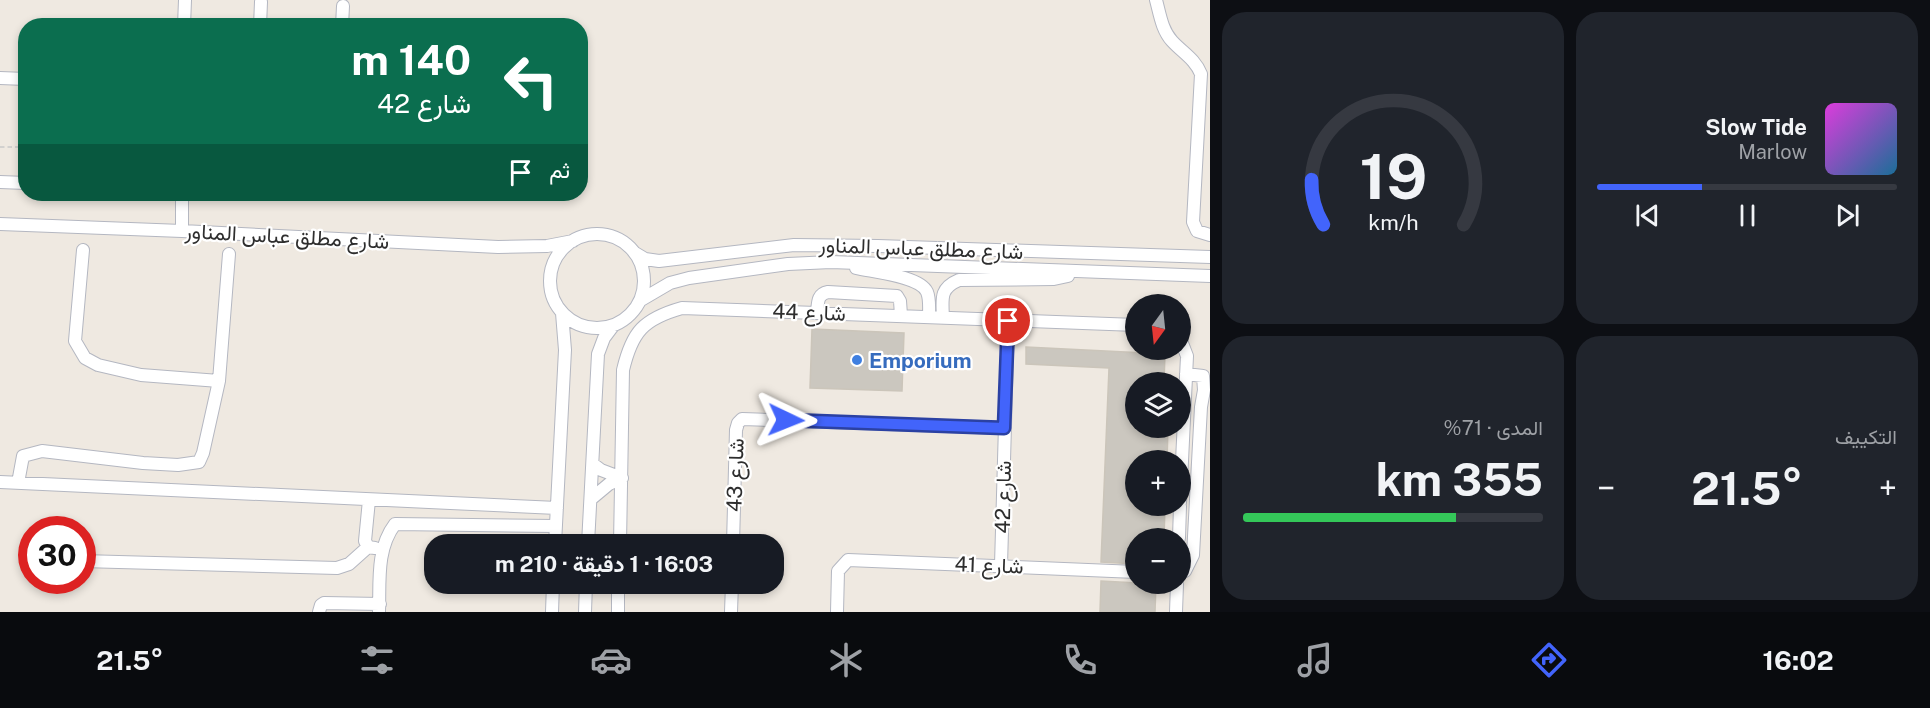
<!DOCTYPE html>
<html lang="ar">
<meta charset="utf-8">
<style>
:root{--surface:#171b24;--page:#20242c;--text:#f1f3f6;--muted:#9ea1a6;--line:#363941;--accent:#4264fb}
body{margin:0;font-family:"Public Sans",Vazirmatn,sans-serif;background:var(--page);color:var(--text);direction:rtl;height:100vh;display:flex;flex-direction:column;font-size:22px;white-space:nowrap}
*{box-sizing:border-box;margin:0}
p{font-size:20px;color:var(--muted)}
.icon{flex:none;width:33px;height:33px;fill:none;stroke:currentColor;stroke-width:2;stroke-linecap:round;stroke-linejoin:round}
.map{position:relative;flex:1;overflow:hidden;direction:ltr}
.sheet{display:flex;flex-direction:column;gap:12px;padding:12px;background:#0d0f14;width:720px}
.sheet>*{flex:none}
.hud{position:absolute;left:18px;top:18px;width:570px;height:183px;border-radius:24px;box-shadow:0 3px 9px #0003;direction:rtl;background:#0b6e4f;color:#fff;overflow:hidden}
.needle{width:39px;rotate:195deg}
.controls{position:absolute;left:1125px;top:294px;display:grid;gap:12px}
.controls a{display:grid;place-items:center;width:66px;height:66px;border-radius:50%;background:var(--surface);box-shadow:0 3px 9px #0003;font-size:30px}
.speed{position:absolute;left:18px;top:516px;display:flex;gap:12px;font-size:30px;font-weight:700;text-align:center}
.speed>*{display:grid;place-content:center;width:78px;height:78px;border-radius:50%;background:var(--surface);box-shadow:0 3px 9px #0003;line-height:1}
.speed .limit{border:9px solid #d22;background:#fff;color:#111}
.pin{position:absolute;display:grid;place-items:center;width:51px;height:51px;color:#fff;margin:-26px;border:3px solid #fff;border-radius:50%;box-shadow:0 2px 6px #0007}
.me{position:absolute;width:66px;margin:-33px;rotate:92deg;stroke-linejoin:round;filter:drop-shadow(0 0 4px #0008)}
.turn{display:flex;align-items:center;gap:21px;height:126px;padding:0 18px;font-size:27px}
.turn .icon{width:78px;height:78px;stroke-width:2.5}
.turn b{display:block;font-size:42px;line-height:51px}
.then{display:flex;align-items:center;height:57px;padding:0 18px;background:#0003;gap:12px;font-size:22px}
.big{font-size:45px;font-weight:700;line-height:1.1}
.sheet .widget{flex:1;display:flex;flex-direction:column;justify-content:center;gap:9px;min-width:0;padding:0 21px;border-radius:24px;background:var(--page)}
.sheet .dial{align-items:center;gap:0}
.dial svg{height:156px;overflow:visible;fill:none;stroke:var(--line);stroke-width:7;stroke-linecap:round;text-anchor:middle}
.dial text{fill:var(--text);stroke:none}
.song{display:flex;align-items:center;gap:18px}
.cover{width:72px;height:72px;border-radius:9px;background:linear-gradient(135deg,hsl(300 70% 55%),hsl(200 70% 35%))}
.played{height:6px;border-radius:3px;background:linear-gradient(90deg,var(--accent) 35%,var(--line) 35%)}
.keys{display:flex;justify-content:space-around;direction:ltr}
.heat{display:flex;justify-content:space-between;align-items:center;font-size:33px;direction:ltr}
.charge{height:9px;border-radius:4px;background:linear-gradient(90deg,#34c759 71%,var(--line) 0)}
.sheet .tiles{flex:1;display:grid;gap:12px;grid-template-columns:repeat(2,1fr)}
.trip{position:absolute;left:424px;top:534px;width:360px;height:60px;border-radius:24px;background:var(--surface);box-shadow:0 3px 9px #0003;font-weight:700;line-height:60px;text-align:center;direction:rtl}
.menu{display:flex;height:96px;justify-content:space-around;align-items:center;background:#090b0e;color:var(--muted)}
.menu .icon{width:42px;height:42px}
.menu .selected{color:var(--accent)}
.menu b{font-size:27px;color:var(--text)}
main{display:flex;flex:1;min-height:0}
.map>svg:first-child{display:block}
.building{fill:#cbc7bf;stroke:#cbc5ba;stroke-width:1.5}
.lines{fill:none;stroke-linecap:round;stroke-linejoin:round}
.minor-casing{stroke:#b4b7c1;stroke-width:14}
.path{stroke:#c9c9c9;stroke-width:1.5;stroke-dasharray:4.5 3;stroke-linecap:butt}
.minor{stroke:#fff;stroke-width:12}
.route-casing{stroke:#2b41a3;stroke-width:15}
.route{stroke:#4264fb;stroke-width:10}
.shop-dot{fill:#3f7fe0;stroke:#fff;stroke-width:2}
.labels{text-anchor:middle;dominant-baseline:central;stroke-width:4.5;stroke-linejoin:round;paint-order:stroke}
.street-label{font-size:21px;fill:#2e2e2e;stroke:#fff}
.shop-label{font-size:21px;font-weight:bold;fill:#366cbe;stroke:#fff;text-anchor:start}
</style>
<main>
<section class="sheet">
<div class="tiles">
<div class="widget">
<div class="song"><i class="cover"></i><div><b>Slow Tide</b><p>Marlow</p></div></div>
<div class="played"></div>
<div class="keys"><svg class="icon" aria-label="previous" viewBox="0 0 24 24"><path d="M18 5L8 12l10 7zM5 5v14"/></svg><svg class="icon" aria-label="pause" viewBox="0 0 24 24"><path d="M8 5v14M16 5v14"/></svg><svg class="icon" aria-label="next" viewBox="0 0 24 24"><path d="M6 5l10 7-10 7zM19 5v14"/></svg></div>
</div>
<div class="widget dial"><svg viewBox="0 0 100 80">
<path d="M14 69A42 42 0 1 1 86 69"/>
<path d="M14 69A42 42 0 0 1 8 46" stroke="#4264fb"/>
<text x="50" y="56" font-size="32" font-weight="700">19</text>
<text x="50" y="72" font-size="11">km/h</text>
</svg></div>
<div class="widget"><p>التكييف</p>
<div class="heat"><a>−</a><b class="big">21.5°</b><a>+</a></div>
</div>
<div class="widget"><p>المدى · 71%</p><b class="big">355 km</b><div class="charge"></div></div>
</div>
</section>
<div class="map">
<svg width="1210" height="612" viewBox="0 0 1210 612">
<rect width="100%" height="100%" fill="#efe9e1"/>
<!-- building -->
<path class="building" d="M 812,329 L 904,333 L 902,391 L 810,388 Z
M 1026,347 L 1165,354 L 1164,382 L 1136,382 L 1136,428 L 1168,428 L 1167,460 L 1136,460 L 1136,506 L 1165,506 L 1164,538 L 1136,538 L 1136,564 L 1101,562 L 1109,368 L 1026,364 Z
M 1101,581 L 1156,584 L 1155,612 L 1100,612 Z"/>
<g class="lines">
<defs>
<path id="minor" d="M 1156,0 C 1160,15 1162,30 1172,41 C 1183,53 1195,59 1201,74 L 1193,222 L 1197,231 L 1210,235
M 184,26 L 185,0
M 260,26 L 261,2
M 342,26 L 343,6
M 0,78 L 26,79
M 0,182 L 26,183
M 0,224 L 182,231 L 498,247 L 547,246 L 573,241
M 182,231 L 182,194
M550 281a47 47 0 1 1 94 0a47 47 0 1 1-94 0Z
M 83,250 L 75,341 L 85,358 L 98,365 L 141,375 L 219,381
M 635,253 L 645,259 L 659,261 L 794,245 L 878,246 L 1210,257
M 856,268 C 873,272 920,276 927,292 C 930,299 929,309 929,316
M 641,300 L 670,283 L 689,278 L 788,264 L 831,262 L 1210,276
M 817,313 C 818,303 817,294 828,292 L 897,296 L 900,301 L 901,315
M 943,317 C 942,298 940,288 959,280 L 1054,279 L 1068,276
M 1180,338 L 1187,356 L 1180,503
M 593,464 L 601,470 L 622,478
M 0,482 L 557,508
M 18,483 L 23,456 L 42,451 L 143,463 L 178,465 L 199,462 L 203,453 L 219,381 L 229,254
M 591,499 L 609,484 L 622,478
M 369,500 L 365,541 L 368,547 L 375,548
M 1179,538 L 1180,506
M 555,544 L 565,350 L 562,313
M 588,544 L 598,354 L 604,338 L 613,326
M 620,544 L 623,370 C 632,332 643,319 682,308 L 1136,325
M 733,544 L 736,430 L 738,423 L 742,419 L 1004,428
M 82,561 L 337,568 L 349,564 L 368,547
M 1001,565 L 1008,321
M 1180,573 L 1185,571 L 1193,555 L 1201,407 L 1204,390 L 1203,376 L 1186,374
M 319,612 L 321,605 L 324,603 L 380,604
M 379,612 C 380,582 376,549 395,524 L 555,526
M 552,612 L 553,584
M 585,612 L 586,584
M 618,612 L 618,584
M 731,612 L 732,584
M 837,612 L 838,571 L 848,560 L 1136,572
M 1176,612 L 1177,584"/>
</defs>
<!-- minor casing -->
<use href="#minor" class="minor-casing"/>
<!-- path -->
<path class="path" d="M 0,147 L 26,147"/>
<!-- minor -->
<use href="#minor" class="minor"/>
</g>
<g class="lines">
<defs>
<path id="route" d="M 786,420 L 1004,428 L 1008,321"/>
</defs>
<!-- route casing -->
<use href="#route" class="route-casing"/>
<!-- route -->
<use href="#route" class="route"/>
</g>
<!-- markers -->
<circle class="shop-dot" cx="857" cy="360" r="6"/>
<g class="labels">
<!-- street labels -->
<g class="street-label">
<text transform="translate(287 236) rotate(3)">شارع مطلق عباس المناور</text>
<text transform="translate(921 248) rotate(2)">شارع مطلق عباس المناور</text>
<text transform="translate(809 312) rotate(2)">شارع 44</text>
<text transform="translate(735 475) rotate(-88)">شارع 43</text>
<text transform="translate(1003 497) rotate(-89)">شارع 42</text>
<text transform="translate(989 565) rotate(2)">شارع 41</text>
</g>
<!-- shop labels -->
<g class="shop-label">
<text x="869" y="360">Emporium</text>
</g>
</g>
</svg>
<div class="controls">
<a><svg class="needle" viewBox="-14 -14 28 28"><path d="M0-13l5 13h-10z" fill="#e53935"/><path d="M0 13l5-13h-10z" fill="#9ea1a6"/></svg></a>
<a><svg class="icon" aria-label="layers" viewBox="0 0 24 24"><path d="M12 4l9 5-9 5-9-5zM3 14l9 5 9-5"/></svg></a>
<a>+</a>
<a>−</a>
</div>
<div class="speed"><div class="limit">30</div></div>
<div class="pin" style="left:1008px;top:321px;background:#d93025"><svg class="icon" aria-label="arrive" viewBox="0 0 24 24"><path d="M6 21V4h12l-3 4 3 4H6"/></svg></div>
<svg class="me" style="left:786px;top:420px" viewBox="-20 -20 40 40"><path d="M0-17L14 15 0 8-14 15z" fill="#4264fb" stroke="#fff" stroke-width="4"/></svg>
<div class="trip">16:03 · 1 دقيقة · 210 m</div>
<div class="hud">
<div class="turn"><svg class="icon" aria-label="left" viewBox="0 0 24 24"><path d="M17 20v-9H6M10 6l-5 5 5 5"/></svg><div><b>140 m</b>شارع 42</div></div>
<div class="then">ثم<svg class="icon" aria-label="arrive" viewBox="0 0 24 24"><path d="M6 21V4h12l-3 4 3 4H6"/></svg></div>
</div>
</div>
</main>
<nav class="menu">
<b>16:02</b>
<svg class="icon selected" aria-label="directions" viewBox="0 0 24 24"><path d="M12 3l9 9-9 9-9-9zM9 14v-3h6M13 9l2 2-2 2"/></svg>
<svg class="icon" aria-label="music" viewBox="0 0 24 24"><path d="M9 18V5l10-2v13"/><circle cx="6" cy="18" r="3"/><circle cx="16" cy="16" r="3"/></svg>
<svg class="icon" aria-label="phone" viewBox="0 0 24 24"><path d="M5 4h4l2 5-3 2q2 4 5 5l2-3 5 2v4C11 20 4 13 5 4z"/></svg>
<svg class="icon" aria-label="climate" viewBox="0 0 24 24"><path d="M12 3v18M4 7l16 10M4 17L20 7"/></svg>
<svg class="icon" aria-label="car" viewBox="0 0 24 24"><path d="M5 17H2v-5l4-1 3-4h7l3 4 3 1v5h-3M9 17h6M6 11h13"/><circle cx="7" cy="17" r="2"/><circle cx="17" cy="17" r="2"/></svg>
<svg class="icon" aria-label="filters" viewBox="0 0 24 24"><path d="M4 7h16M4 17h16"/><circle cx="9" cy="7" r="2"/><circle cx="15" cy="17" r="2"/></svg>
<b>21.5°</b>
</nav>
